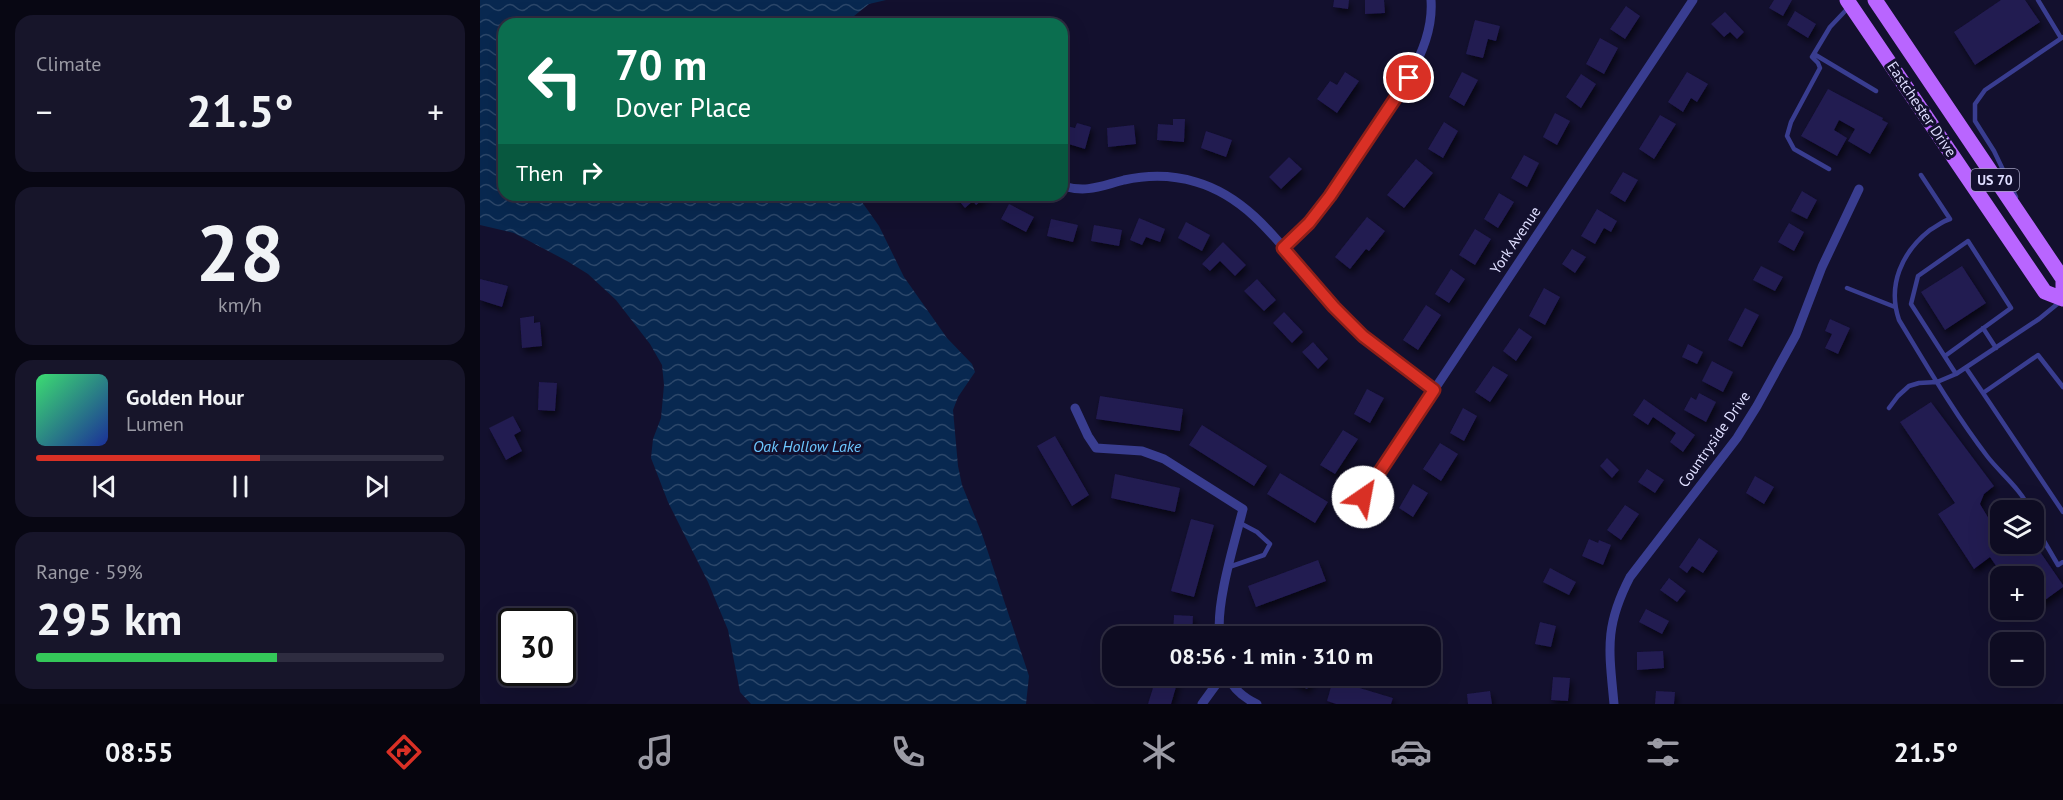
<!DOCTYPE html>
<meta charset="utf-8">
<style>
:root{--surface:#0e0c22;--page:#17152a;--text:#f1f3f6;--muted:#9b9ba5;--line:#2e2c40;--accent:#d93025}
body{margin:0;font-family:"PT Sans",sans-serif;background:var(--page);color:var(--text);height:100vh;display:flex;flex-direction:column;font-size:22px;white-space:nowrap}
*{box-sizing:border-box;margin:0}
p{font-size:20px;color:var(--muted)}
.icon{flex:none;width:33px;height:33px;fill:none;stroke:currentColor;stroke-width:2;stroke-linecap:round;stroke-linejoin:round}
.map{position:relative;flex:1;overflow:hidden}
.side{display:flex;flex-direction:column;gap:15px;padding:15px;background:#080713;width:480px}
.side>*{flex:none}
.hud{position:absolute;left:18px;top:18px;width:570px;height:183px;border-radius:18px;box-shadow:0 6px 24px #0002,0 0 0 2px var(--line);background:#0b6e4f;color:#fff;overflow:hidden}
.buttons{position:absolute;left:1510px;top:500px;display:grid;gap:12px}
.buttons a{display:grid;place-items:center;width:54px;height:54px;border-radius:12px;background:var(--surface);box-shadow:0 6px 24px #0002,0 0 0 2px var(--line);font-size:30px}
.speed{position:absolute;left:18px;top:608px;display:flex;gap:12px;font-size:30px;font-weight:700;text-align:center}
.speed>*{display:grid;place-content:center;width:78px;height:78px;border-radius:50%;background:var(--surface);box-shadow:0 6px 24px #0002,0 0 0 2px var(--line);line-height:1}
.speed .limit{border:3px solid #111;border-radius:9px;background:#fff;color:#111}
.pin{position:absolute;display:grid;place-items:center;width:51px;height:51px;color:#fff;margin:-26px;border:3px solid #fff;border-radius:50%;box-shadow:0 2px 6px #0007}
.me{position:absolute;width:66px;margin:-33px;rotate:33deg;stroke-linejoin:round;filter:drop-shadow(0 0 4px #0008)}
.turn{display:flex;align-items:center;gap:21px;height:126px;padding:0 18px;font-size:27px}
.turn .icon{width:78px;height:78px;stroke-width:2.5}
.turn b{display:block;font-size:42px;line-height:51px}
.then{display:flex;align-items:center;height:57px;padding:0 18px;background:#0003;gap:12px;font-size:22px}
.big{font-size:45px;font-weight:600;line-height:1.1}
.side .tile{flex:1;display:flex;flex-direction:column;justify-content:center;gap:9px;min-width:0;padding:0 21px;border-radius:18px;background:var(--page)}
.side .dial{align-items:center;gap:0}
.dial b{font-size:78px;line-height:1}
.song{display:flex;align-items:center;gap:18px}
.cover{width:72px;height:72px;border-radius:9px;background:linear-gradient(135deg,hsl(140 70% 55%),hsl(230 70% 35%))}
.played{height:6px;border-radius:3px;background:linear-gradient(90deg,var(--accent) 55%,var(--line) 55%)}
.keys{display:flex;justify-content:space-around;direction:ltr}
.heat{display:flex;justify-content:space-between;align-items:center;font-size:33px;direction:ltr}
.charge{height:9px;border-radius:4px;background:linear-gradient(90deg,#34c759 59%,var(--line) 0)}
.trip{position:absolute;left:622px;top:626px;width:339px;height:60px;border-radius:18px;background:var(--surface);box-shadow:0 6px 24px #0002,0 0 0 2px var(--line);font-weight:600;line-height:60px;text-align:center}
.tab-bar{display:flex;height:96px;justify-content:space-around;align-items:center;background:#06050e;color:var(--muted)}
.tab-bar .icon{width:42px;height:42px}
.tab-bar .selected{color:var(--accent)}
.tab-bar b{font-size:27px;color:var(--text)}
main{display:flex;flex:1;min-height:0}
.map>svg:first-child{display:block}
.water{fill:url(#water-waves)}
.building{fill:#221b51;filter:url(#shadow)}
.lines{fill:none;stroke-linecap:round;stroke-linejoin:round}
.lane{stroke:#393d90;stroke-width:4.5}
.street{stroke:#393d90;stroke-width:9}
.primary{stroke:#b965ff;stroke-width:15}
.route-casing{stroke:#8d1f18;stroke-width:15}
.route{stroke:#d93025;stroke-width:10}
.labels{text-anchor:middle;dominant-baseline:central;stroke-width:6;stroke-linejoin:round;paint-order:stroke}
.shield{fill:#13102e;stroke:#a2a0c0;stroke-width:1.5}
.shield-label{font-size:14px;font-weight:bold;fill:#dfdeff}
.street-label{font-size:15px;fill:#dfdeff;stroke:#13102e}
.water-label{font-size:16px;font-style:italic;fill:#6cc7ff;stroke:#13102e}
</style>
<main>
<section class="side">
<div class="tile"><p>Climate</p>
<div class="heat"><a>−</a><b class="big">21.5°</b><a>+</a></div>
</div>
<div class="tile dial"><b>28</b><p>km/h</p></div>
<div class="tile">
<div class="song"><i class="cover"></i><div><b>Golden Hour</b><p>Lumen</p></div></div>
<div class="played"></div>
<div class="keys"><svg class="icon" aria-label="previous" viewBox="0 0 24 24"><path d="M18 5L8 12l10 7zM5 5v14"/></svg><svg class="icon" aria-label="pause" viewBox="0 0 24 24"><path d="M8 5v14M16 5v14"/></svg><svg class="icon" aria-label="next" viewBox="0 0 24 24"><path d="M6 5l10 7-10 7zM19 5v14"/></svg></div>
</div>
<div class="tile"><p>Range · 59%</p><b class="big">295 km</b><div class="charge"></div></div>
</section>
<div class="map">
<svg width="1583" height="704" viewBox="0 0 1583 704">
<defs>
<pattern id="water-waves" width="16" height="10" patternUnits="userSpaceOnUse" patternTransform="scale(1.5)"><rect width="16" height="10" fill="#082850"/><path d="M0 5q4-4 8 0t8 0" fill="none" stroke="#2c476a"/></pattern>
<filter id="shadow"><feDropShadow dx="2.5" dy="4.5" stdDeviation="3" flood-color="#0009"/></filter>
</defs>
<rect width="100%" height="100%" fill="#13102e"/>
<!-- water -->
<path class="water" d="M 0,0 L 406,0 L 389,4 L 364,24 L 24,24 L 24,195 L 377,195 L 399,226 L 424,277 L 467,338 L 492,364 L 495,372 L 478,397 L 473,410 L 478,466 L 482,485 L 502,534 L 549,676 L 546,704 L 271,704 L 260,692 L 248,630 L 228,582 L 188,502 L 171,458 L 173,439 L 181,418 L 184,385 L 182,365 L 170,344 L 136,300 L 108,274 L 87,261 L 34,233 L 0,225 Z"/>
<!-- building -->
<path class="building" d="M 854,0 L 869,0 L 868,9 L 853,7 Z
M 885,0 L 904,0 L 905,13 L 885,14 Z
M 1294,0 L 1312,0 L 1303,16 L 1289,8 Z
M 1521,0 L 1545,0 L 1560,22 L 1495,65 L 1474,32 Z
M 1146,6 L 1160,16 L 1145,39 L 1130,29 Z
M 1315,11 L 1336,24 L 1328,38 L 1307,25 Z
M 1245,12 L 1264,32 L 1257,39 L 1250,32 L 1244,37 L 1231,24 Z
M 995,20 L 1020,26 L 1016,41 L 1008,39 L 1003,58 L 986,54 Z
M 1120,38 L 1138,48 L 1124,74 L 1106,64 Z
M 865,72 L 879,81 L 857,113 L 837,99 L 850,81 L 857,85 Z
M 982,72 L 998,80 L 984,106 L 969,97 Z
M 1207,72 L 1228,84 L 1217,102 L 1211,98 L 1203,112 L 1188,102 Z
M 1101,74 L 1116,84 L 1101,108 L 1086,97 Z
M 1348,89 L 1403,118 L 1402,120 L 1408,123 L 1390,154 L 1368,141 L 1375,129 L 1359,120 L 1354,130 L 1367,138 L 1357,156 L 1321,136 Z
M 1075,113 L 1090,121 L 1077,145 L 1063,137 Z
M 1180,115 L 1196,124 L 1174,159 L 1159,149 Z
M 693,119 L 705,119 L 704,142 L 677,140 L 678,124 L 693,125 Z
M 964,122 L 978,131 L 963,158 L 948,149 Z
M 597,123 L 611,127 L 605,149 L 582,142 L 583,125 L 595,128 Z
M 654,125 L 656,144 L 628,147 L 627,128 Z
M 726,131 L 752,140 L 746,157 L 721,148 Z
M 1044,155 L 1059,163 L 1047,187 L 1031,178 Z
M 809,157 L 822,169 L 801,189 L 789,177 Z
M 936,159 L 953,173 L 924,208 L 907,195 Z
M 1143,172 L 1158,180 L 1145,202 L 1130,193 Z
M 1322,191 L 1337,200 L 1327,219 L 1311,211 Z
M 1019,193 L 1034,202 L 1018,228 L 1004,219 Z
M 474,195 L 508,195 L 496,205 L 493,201 L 485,208 Z
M 529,204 L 554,217 L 546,232 L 521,219 Z
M 1117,209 L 1137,221 L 1131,232 L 1124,228 L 1115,244 L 1101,236 Z
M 887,217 L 905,231 L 889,251 L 886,249 L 870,269 L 855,257 Z
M 659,218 L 685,229 L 680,242 L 666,237 L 662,245 L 650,240 Z
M 571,219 L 598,225 L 593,242 L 567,236 Z
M 706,222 L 730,235 L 722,251 L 698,238 Z
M 1309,223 L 1324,232 L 1314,251 L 1298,242 Z
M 614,225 L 642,230 L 639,246 L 611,241 Z
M 995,229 L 1011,239 L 995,265 L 979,255 Z
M 743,242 L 766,265 L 755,276 L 740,261 L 730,271 L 722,264 Z
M 1092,249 L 1106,257 L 1095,273 L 1082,264 Z
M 1281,266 L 1303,277 L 1295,291 L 1273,280 Z
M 1482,266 L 1506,303 L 1465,330 L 1441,292 Z
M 971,269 L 985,279 L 969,303 L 955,294 Z
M 0,279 L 28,286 L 22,307 L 0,300 Z
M 777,279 L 796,300 L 784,311 L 764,291 Z
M 1064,288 L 1080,297 L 1065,325 L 1049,316 Z
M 946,305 L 961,315 L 938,350 L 923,340 Z
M 1265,308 L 1279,315 L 1262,347 L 1248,340 Z
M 804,312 L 823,332 L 812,343 L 793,323 Z
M 54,316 L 54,323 L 60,322 L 62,346 L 42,348 L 40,318 Z
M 1350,319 L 1370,328 L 1358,354 L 1345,348 L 1352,334 L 1345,331 Z
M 1039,328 L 1052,337 L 1036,361 L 1023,351 Z
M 833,342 L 848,359 L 838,369 L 822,352 Z
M 1208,344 L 1223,352 L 1217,364 L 1202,357 Z
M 1232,361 L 1253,372 L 1243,392 L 1222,381 Z
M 1013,366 L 1028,375 L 1010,402 L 995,392 Z
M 59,382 L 77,383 L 75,411 L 58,410 Z
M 887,389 L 904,398 L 890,423 L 874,414 Z
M 1219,393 L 1236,402 L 1226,422 L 1204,410 L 1211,397 L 1216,400 Z
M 620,396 L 703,409 L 700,431 L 616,419 Z
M 1164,399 L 1215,435 L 1203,452 L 1190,442 L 1196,433 L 1173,417 L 1168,425 L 1153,415 Z
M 1451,402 L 1514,486 L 1504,494 L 1500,504 L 1515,529 L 1521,534 L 1521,543 L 1554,543 L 1583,585 L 1583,587 L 1554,608 L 1554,576 L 1523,576 L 1510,557 L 1494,569 L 1458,514 L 1475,503 L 1420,422 Z
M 983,408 L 997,416 L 984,441 L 970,433 Z
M 33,416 L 41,431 L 34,435 L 42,451 L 26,460 L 9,428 Z
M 722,425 L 787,466 L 774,486 L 709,445 Z
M 863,430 L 878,439 L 855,474 L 840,465 Z
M 575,436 L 609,495 L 592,506 L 557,446 Z
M 960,443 L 978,454 L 961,481 L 943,469 Z
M 1127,458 L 1139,470 L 1132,478 L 1120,466 Z
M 1167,469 L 1184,480 L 1175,493 L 1158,482 Z
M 800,473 L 848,502 L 835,523 L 787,494 Z
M 635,474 L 700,488 L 695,512 L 631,498 Z
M 1275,476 L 1294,487 L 1284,504 L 1266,493 Z
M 933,484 L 948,493 L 933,517 L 919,508 Z
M 1145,505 L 1159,514 L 1141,540 L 1127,530 Z
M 711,519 L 734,525 L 714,597 L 691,591 Z
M 1219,538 L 1238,551 L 1223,573 L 1212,566 L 1207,573 L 1199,567 Z
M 1109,539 L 1118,543 L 1119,540 L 1131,545 L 1123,565 L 1102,556 Z
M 838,560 L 846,581 L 776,607 L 768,586 Z
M 1070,568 L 1096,582 L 1089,595 L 1063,582 Z
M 1189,578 L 1206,591 L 1197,602 L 1180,590 Z
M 1166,609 L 1189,621 L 1182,634 L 1159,622 Z
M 694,615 L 713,616 L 712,636 L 693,636 Z
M 1060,622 L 1076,626 L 1071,647 L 1055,644 Z
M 1183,651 L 1184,668 L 1157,670 L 1157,652 Z
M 677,675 L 698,680 L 691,704 L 668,704 Z
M 801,675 L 835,675 L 827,689 Z
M 1073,677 L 1090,678 L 1088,701 L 1071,700 Z
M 853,680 L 913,698 L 911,704 L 856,704 L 847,701 Z
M 1010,691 L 1012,704 L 988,704 L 987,694 Z
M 1176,691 L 1195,692 L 1194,704 L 1175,704 Z"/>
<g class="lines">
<!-- lane -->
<path class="lane" d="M 1558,0 L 1581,38
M 1334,54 L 1396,91
M 1349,169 L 1314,149 L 1307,136 L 1311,122 L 1340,68 L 1338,63 L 1332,57 L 1350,27 L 1369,7
M 1441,175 L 1470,219 C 1463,221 1457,226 1450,230 C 1422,252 1407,285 1419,320 C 1447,366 1474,413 1507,456 C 1520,473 1542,490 1550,510
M 1536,197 L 1514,151 L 1495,121 L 1495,104 L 1505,90 L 1583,37
M 1367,288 L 1415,307
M 1503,328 L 1516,348
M 1465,356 L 1531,308 L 1488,241 L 1438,276 L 1431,304 L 1476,374
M 1486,368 L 1503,393 L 1558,355 L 1583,387
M 1503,393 L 1583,512
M 1409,408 L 1418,396 L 1429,386 L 1439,383 L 1457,382 L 1476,374 L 1559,319 L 1581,301
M 1554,524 L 1578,565 L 1583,562
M 749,567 L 784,555 L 790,544 L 777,532 L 760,523"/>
<!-- street -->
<path class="street" d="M 582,186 C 608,193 620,186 644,180 C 667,175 693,175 716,182 C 779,200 813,265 856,309 C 886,340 919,364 954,390
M 803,248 L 829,223 L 850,196 L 929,78 C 942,53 953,28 951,0
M 595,408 L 608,436 L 616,448 L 662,451 L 684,459 L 763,509 C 755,541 735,605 740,636
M 883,497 L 1213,0
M 747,675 C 753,689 764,698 777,704
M 722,704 L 743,675
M 1134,704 C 1129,650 1124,627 1150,577 L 1257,438 L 1277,406 L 1316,335 L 1342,267 L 1379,189"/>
<!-- primary -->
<path class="primary" d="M 1367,0 L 1565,292 L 1583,299
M 1395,0 L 1583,279 L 1583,293"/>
</g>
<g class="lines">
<defs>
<path id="route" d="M 883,497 L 954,390 L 883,336 L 854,307 L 803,248 L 829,223 L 850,196 L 929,78"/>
</defs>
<!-- route casing -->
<use href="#route" class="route-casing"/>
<!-- route -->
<use href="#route" class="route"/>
</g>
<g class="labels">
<!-- shield labels -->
<rect class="shield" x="1491" y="169" width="48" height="22" rx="4.5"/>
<g class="shield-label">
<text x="1515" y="180">US 70</text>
</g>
<!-- street labels -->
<g class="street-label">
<text transform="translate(1442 109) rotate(56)">Eastchester Drive</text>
<text transform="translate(1035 240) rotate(-56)">York Avenue</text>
<text transform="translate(1234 439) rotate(-55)">Countryside Drive</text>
</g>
<!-- water labels -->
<g class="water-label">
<text x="327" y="446">Oak Hollow Lake</text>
</g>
</g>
</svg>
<div class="buttons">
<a><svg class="icon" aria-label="layers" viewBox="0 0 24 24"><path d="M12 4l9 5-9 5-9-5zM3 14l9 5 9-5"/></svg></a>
<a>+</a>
<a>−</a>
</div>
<div class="speed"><div class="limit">30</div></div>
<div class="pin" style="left:929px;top:78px;background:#d93025"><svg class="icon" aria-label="arrive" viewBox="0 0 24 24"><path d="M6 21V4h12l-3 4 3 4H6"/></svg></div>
<svg class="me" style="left:883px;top:497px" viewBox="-20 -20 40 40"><circle r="19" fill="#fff"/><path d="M0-13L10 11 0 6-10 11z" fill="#d93025"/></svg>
<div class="trip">08:56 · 1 min · 310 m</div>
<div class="hud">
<div class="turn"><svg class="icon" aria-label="left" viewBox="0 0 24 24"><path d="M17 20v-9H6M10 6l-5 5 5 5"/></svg><div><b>70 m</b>Dover Place</div></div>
<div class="then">Then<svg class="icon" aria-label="right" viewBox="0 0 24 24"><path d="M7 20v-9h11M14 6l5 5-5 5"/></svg></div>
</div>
</div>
</main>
<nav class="tab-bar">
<b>08:55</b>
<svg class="icon selected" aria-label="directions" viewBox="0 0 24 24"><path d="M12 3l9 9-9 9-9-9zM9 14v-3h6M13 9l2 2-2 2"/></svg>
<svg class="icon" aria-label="music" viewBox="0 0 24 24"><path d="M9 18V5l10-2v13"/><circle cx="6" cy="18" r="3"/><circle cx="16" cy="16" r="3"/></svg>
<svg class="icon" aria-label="phone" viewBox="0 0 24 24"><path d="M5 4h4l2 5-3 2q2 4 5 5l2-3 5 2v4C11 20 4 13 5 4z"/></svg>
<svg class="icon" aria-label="climate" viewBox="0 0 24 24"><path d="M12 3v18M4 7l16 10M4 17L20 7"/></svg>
<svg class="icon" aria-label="car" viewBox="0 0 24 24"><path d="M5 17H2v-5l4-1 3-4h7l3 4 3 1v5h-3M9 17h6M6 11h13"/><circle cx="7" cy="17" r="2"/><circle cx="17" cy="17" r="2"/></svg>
<svg class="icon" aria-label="filters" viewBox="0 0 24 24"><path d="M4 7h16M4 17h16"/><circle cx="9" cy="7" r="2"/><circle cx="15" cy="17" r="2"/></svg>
<b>21.5°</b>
</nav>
